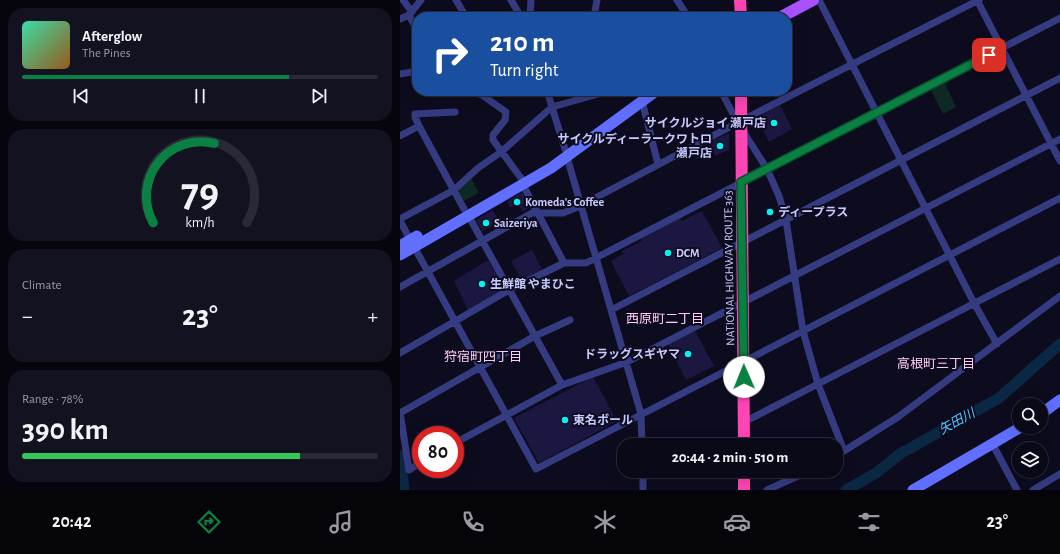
<!DOCTYPE html>
<meta charset="utf-8">
<style>
:root{--surface:#0a0917;--page:#131220;--text:#f1f3f6;--muted:#999aa1;--line:#2a2a36;--accent:#0b8043}
body{margin:0;font-family:"Alegreya Sans","Noto Sans JP",sans-serif;background:var(--page);color:var(--text);height:100vh;display:flex;flex-direction:column;font-size:15px;white-space:nowrap}
*{box-sizing:border-box;margin:0}
p{font-size:13px;color:var(--muted)}
.icon{flex:none;width:22px;height:22px;fill:none;stroke:currentColor;stroke-width:2;stroke-linecap:round;stroke-linejoin:round}
.map{position:relative;flex:1;overflow:hidden}
.drawer{display:flex;flex-direction:column;gap:8px;padding:8px;background:#06050d;width:400px}
.drawer>*{flex:none}
.top-card{position:absolute;left:12px;top:12px;width:380px;height:84px;border-radius:16px;box-shadow:0 4px 16px #0002,0 0 0 1px var(--line);background:#1a4fa0;color:#fff;overflow:hidden}
.fabs{position:absolute;left:612px;top:398px;display:grid;gap:8px}
.fabs a{display:grid;place-items:center;width:36px;height:36px;border-radius:50%;background:var(--surface);box-shadow:0 4px 16px #0002,0 0 0 1px var(--line);font-size:20px}
.speed{position:absolute;left:12px;top:426px;display:flex;gap:8px;font-size:20px;font-weight:700;text-align:center}
.speed>*{display:grid;place-content:center;width:52px;height:52px;border-radius:50%;background:var(--surface);box-shadow:0 4px 16px #0002,0 0 0 1px var(--line);line-height:1}
.speed .limit{border:6px solid #d22;background:#fff;color:#111}
.pin{position:absolute;display:grid;place-items:center;width:34px;height:34px;color:#fff;margin:-17px;border-radius:8px;box-shadow:0 2px 6px #0006}
.me{position:absolute;width:44px;margin:-22px;rotate:359deg;stroke-linejoin:round;filter:drop-shadow(0 0 3px #0008)}
.turn{display:flex;align-items:center;gap:14px;height:84px;padding:0 12px;font-size:18px}
.turn .icon{width:52px;height:52px;stroke-width:2.5}
.turn b{display:block;font-size:28px;line-height:34px}
.big{font-size:30px;font-weight:700;line-height:1.1}
.drawer .widget{flex:1;display:flex;flex-direction:column;justify-content:center;gap:6px;min-width:0;padding:0 14px;border-radius:16px;background:var(--page)}
.drawer .dial{align-items:center;gap:0}
.dial svg{height:104px;overflow:visible;fill:none;stroke:var(--line);stroke-width:7;stroke-linecap:round;text-anchor:middle}
.dial text{fill:var(--text);stroke:none}
.song{display:flex;align-items:center;gap:12px}
.cover{width:48px;height:48px;border-radius:6px;background:linear-gradient(135deg,hsl(160 70% 55%),hsl(30 70% 35%))}
.played{height:4px;border-radius:2px;background:linear-gradient(90deg,var(--accent) 75%,var(--line) 75%)}
.keys{display:flex;justify-content:space-around;direction:ltr}
.heat{display:flex;justify-content:space-between;align-items:center;font-size:22px;direction:ltr}
.charge{height:6px;border-radius:3px;background:linear-gradient(90deg,#34c759 78%,var(--line) 0)}
.trip{position:absolute;left:217px;top:438px;width:226px;height:40px;border-radius:16px;background:var(--surface);box-shadow:0 4px 16px #0002,0 0 0 1px var(--line);font-weight:700;line-height:40px;text-align:center}
.dock{display:flex;height:64px;justify-content:space-around;align-items:center;background:#040409;color:var(--muted)}
.dock .icon{width:28px;height:28px}
.dock .selected{color:var(--accent)}
.dock b{font-size:18px;color:var(--text)}
main{display:flex;flex:1;min-height:0}
.map>svg:first-child{display:block}
.green{fill:#0e2925}
.lines{fill:none;stroke-linecap:round;stroke-linejoin:round}
.river{stroke:#0a2844;stroke-width:11}
.building{fill:#1b1740}
.street{stroke:#353b80;stroke-width:7}
.secondary{stroke:#606fff;stroke-width:11}
.primary{stroke:#a950ff;stroke-width:12}
.highway{stroke:#ff44b4;stroke-width:12}
.route-casing{stroke:#07532c;stroke-width:10}
.route{stroke:#0b8043;stroke-width:7}
.poi-dot{fill:#00f4f1;stroke:#0d0c1f;stroke-width:1.5}
.labels{text-anchor:middle;dominant-baseline:central;stroke-width:4;stroke-linejoin:round;paint-order:stroke}
.poi-label{font-size:12px;font-weight:bold;fill:#c9caff;stroke:#0d0c1f;text-anchor:start}
.street-label{font-size:12px;fill:#c9caff;stroke:#0d0c1f}
.neighbourhood-label{font-size:13px;fill:#ffcbf2;stroke:#0d0c1f}
.water-label{font-size:13px;font-style:italic;fill:#57c5ff;stroke:#0d0c1f}
</style>
<main>
<section class="drawer">
<div class="widget">
<div class="song"><i class="cover"></i><div><b>Afterglow</b><p>The Pines</p></div></div>
<div class="played"></div>
<div class="keys"><svg class="icon" aria-label="previous" viewBox="0 0 24 24"><path d="M18 5L8 12l10 7zM5 5v14"/></svg><svg class="icon" aria-label="pause" viewBox="0 0 24 24"><path d="M8 5v14M16 5v14"/></svg><svg class="icon" aria-label="next" viewBox="0 0 24 24"><path d="M6 5l10 7-10 7zM19 5v14"/></svg></div>
</div>
<div class="widget dial"><svg viewBox="0 0 100 80">
<path d="M14 69A42 42 0 1 1 86 69"/>
<path d="M14 69A42 42 0 0 1 61 8" stroke="#0b8043"/>
<text x="50" y="56" font-size="32" font-weight="700">79</text>
<text x="50" y="72" font-size="11">km/h</text>
</svg></div>
<div class="widget"><p>Climate</p>
<div class="heat"><a>−</a><b class="big">23°</b><a>+</a></div>
</div>
<div class="widget"><p>Range · 78%</p><b class="big">390 km</b><div class="charge"></div></div>
</section>
<div class="map">
<svg width="660" height="490" viewBox="0 0 660 490">
<rect width="100%" height="100%" fill="#0d0c1f"/>
<!-- green -->
<path class="green" d="M 543,79 L 556,107 L 543,114 L 529,86 Z
M 71,178 L 79,193 L 62,202 L 59,194 L 60,186 Z"/>
<g class="lines">
<!-- river -->
<path class="river" d="M 0,456 L 4,490
M 446,490 L 476,473 L 500,454 L 599,398 L 660,344"/>
</g>
<!-- building -->
<path class="building" d="M 380,105 L 392,129 L 369,142 L 356,117 Z
M 329,133 L 329,150 L 315,156 L 309,142 Z
M 122,192 L 131,207 L 123,212 L 117,203 L 110,208 L 107,202 Z
M 93,210 L 98,220 L 91,225 L 91,227 L 82,231 L 76,220 Z
M 302,211 L 322,248 L 229,296 L 211,261 L 223,254 L 222,251 L 242,241 L 240,239 L 280,218 L 282,221 Z
M 132,250 L 142,269 L 122,281 L 111,261 Z
M 88,260 L 105,289 L 68,310 L 54,281 Z
M 295,331 L 314,366 L 286,380 L 268,344 Z
M 193,377 L 217,421 L 139,463 L 114,418 Z"/>
<g class="lines">
<!-- street -->
<path class="street" d="M 3,0 L 12,12
M 56,0 L 66,17
M 111,0 L 121,17
M 277,0 L 288,17
M 419,0 L 574,303 L 597,344
M 577,0 L 660,161
M 9,15 L 17,30
M 130,17 L 131,0
M 194,17 L 197,0
M 0,19 L 9,15 L 21,0
M 0,74 L 17,71
M 69,91 L 82,95 L 106,112 L 105,120 L 93,135 L 93,140 L 121,178
M 147,91 L 165,149
M 243,91 L 243,92
M 321,91 L 334,116 L 341,115
M 242,101 L 258,164
M 19,126 L 15,117 L 15,114 L 55,112
M 343,131 L 367,169 L 379,196 L 386,220 L 403,331 L 418,384 L 660,259
M 0,136 L 19,126 L 64,209
M 167,157 L 241,414 L 242,445
M 123,185 L 164,263
M 68,215 L 162,385
M 0,219 L 54,190 L 78,168 L 101,152 L 152,107 L 209,91
M 0,221 L 136,469 L 660,198
M 0,287 L 132,213 L 163,213 L 180,206 L 358,112 L 579,0
M 211,310 L 660,78
M 0,353 L 109,290 L 164,263 L 186,263 L 660,18
M 0,412 L 9,470 L 21,462
M 0,413 L 135,336 L 170,320
M 344,422 L 418,384 L 444,451
M 55,443 L 162,385 L 227,362 L 660,139
M 592,443 L 617,490
M 436,456 L 498,417 L 660,296
M 243,471 L 243,490
M 367,490 L 409,471
M 633,490 L 660,474"/>
<!-- secondary -->
<path class="secondary" d="M 0,246 L 17,236
M 0,255 L 151,168 L 256,91
M 641,414 L 660,400
M 513,490 L 621,427"/>
<!-- primary -->
<path class="primary" d="M 381,17 L 413,0"/>
<!-- highway -->
<path class="highway" d="M 340,0 L 341,17
M 341,91 L 344,445
M 344,471 L 344,490"/>
</g>
<g class="lines">
<defs>
<path id="route" d="M 344,377 L 341,182 L 589,55"/>
</defs>
<!-- route casing -->
<use href="#route" class="route-casing"/>
<!-- route -->
<use href="#route" class="route"/>
</g>
<!-- markers -->
<g class="poi-dot">
<circle cx="374" cy="123" r="4"/>
<circle cx="320" cy="146" r="4"/>
<circle cx="117" cy="202" r="4"/>
<circle cx="370" cy="212" r="4"/>
<circle cx="86" cy="223" r="4"/>
<circle cx="268" cy="253" r="4"/>
<circle cx="82" cy="284" r="4"/>
<circle cx="288" cy="354" r="4"/>
<circle cx="165" cy="420" r="4"/>
</g>
<g class="labels">
<!-- poi labels -->
<g class="poi-label">
<text x="366" y="123" text-anchor="end">サイクルジョイ 瀬戸店</text>
<text x="312" y="139" text-anchor="end">サイクルディーラークワトロ<tspan x="312" dy="14">瀬戸店</tspan></text>
<text x="125" y="202">Komeda's Coffee</text>
<text x="378" y="212">ディープラス</text>
<text x="94" y="223">Saizeriya</text>
<text x="276" y="253">DCM</text>
<text x="90" y="284">生鮮館 やまひこ</text>
<text x="280" y="354" text-anchor="end">ドラッグスギヤマ</text>
<text x="173" y="420">東名ボール</text>
</g>
<!-- street labels -->
<g class="street-label">
<text transform="translate(329 268) rotate(-91)">NATIONAL HIGHWAY ROUTE 363</text>
</g>
<!-- neighbourhood labels -->
<g class="neighbourhood-label">
<text x="265" y="319">西原町二丁目</text>
<text x="83" y="357">狩宿町四丁目</text>
<text x="536" y="364">高根町三丁目</text>
</g>
<!-- water labels -->
<g class="water-label">
<text transform="translate(557 422) rotate(-29)">矢田川</text>
</g>
</g>
</svg>
<div class="fabs">
<a><svg class="icon" aria-label="search" viewBox="0 0 24 24"><circle cx="10" cy="10" r="6"/><path d="M15 15l6 6"/></svg></a>
<a><svg class="icon" aria-label="layers" viewBox="0 0 24 24"><path d="M12 4l9 5-9 5-9-5zM3 14l9 5 9-5"/></svg></a>
</div>
<div class="speed"><div class="limit">80</div></div>
<div class="pin" style="left:589px;top:55px;background:#d93025"><svg class="icon" aria-label="arrive" viewBox="0 0 24 24"><path d="M6 21V4h12l-3 4 3 4H6"/></svg></div>
<svg class="me" style="left:344px;top:377px" viewBox="-20 -20 40 40"><circle r="19" fill="#fff"/><path d="M0-13L10 11 0 6-10 11z" fill="#0b8043"/></svg>
<div class="trip">20:44 · 2 min · 510 m</div>
<div class="top-card">
<div class="turn"><svg class="icon" aria-label="right" viewBox="0 0 24 24"><path d="M7 20v-9h11M14 6l5 5-5 5"/></svg><div><b>210 m</b>Turn right</div></div>
</div>
</div>
</main>
<nav class="dock">
<b>20:42</b>
<svg class="icon selected" aria-label="directions" viewBox="0 0 24 24"><path d="M12 3l9 9-9 9-9-9zM9 14v-3h6M13 9l2 2-2 2"/></svg>
<svg class="icon" aria-label="music" viewBox="0 0 24 24"><path d="M9 18V5l10-2v13"/><circle cx="6" cy="18" r="3"/><circle cx="16" cy="16" r="3"/></svg>
<svg class="icon" aria-label="phone" viewBox="0 0 24 24"><path d="M5 4h4l2 5-3 2q2 4 5 5l2-3 5 2v4C11 20 4 13 5 4z"/></svg>
<svg class="icon" aria-label="climate" viewBox="0 0 24 24"><path d="M12 3v18M4 7l16 10M4 17L20 7"/></svg>
<svg class="icon" aria-label="car" viewBox="0 0 24 24"><path d="M5 17H2v-5l4-1 3-4h7l3 4 3 1v5h-3M9 17h6M6 11h13"/><circle cx="7" cy="17" r="2"/><circle cx="17" cy="17" r="2"/></svg>
<svg class="icon" aria-label="filters" viewBox="0 0 24 24"><path d="M4 7h16M4 17h16"/><circle cx="9" cy="7" r="2"/><circle cx="15" cy="17" r="2"/></svg>
<b>23°</b>
</nav>
